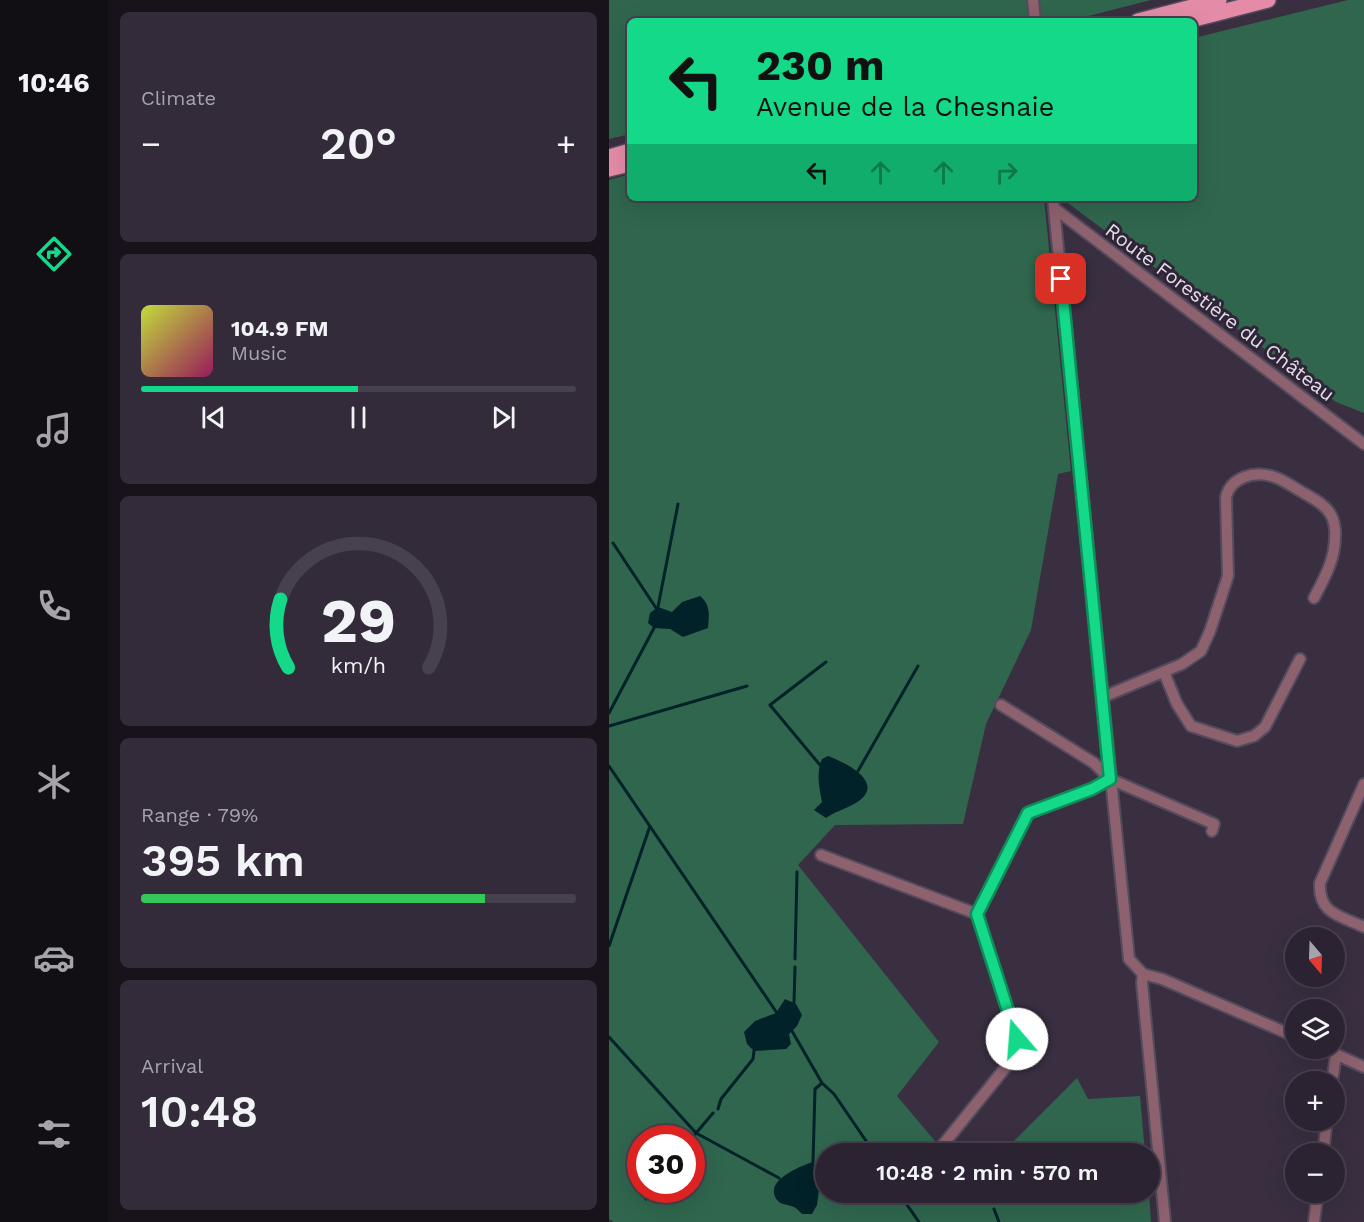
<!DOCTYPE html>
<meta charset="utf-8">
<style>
:root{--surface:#2b2331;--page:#332b39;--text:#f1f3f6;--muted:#a6a4ab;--line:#47404d;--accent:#14d989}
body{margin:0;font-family:"Work Sans",sans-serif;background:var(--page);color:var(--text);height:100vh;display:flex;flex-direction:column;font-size:22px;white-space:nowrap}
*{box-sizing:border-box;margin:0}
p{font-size:20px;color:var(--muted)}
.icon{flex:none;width:33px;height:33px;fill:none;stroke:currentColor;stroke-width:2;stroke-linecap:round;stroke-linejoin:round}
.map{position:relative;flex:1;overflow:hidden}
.side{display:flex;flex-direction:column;gap:12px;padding:12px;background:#18131b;width:501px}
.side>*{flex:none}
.hud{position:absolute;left:18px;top:18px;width:570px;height:183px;border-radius:9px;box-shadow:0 6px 24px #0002,0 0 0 2px var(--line);background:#14d989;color:#111;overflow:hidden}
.needle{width:39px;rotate:161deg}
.tools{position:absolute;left:676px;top:927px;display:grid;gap:12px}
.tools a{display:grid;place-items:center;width:60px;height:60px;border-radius:50%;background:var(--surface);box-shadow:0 6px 24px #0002,0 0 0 2px var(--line);font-size:30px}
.speed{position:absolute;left:18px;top:1125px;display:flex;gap:12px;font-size:30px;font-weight:700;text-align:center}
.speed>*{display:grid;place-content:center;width:78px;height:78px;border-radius:50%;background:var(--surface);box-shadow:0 6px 24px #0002,0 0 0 2px var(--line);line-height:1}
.speed .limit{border:9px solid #d22;background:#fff;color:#111}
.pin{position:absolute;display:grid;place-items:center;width:51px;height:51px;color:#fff;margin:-26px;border-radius:12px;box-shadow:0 3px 9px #0006}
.me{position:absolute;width:66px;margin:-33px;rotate:342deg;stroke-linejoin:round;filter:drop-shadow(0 0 4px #0008)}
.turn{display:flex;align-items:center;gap:21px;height:126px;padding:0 30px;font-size:27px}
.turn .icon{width:78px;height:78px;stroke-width:2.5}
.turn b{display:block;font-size:42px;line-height:51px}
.lanes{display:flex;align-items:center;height:57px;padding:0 30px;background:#0003;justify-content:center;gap:30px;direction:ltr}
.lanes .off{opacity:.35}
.big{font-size:45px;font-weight:600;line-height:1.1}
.side .tile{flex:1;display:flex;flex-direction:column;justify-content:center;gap:9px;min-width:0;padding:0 21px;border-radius:9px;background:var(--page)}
.side .dial{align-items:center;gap:0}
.dial svg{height:156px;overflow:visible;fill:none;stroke:var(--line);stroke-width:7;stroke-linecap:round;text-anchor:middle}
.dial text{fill:var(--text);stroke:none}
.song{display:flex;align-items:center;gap:18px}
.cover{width:72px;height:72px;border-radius:9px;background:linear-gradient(135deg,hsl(70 70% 55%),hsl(330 70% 35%))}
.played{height:6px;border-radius:3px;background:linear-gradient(90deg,var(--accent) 50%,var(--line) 50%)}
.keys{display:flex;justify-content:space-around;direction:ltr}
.heat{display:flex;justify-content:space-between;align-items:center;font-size:33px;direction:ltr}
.charge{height:9px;border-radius:4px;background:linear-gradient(90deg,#34c759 79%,var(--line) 0)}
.trip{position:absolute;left:206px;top:1143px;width:345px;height:60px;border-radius:30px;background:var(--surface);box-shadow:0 6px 24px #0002,0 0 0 2px var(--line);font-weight:600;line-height:60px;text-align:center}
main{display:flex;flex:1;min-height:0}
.menu{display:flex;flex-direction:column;width:108px;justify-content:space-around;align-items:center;background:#110e14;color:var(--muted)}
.menu .icon{width:42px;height:42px}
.menu .current{color:var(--accent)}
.menu b{font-size:27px;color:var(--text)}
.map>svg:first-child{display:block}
.forest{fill:#30664e;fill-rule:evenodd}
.water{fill:#002228}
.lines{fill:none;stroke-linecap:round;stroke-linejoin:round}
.stream{stroke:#002228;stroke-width:3}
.street-casing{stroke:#544b5c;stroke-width:14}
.primary-casing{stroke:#544b5c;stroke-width:18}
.street{stroke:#8d616e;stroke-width:10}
.primary{stroke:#e48ca7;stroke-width:15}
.route-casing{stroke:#0d8d59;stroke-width:15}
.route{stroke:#14d989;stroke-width:10}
.labels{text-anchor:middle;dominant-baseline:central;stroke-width:6;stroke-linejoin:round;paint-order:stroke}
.street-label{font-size:20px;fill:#e2dce8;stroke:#2f2537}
</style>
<main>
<nav class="menu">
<b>10:46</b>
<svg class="icon current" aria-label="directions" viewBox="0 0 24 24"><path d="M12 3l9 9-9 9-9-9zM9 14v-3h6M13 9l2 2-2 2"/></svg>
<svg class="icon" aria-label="music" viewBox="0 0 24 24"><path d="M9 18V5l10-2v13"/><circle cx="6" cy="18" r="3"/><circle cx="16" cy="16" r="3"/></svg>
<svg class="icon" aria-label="phone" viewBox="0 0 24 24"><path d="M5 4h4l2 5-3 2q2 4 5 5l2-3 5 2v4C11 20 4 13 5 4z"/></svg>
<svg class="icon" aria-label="climate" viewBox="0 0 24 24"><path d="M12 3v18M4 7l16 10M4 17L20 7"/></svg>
<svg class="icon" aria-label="car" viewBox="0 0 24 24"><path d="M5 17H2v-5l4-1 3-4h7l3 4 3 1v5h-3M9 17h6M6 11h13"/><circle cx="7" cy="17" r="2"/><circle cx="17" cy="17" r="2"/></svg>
<svg class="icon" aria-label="filters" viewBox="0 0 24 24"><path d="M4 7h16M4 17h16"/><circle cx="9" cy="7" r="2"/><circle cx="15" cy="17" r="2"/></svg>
</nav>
<section class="side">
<div class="tile"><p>Climate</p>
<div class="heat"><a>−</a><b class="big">20°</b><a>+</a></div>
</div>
<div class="tile">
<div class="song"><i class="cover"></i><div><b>104.9 FM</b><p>Music</p></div></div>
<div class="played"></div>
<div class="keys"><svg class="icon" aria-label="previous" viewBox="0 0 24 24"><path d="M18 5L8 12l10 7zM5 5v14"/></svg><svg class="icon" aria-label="pause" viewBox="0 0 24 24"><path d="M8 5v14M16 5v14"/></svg><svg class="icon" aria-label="next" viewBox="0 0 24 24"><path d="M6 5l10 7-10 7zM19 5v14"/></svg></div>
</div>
<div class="tile dial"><svg viewBox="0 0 100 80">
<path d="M14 69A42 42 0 1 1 86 69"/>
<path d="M14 69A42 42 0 0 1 10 34" stroke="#14d989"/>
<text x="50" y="56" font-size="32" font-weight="700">29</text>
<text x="50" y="72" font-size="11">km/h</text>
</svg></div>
<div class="tile"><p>Range · 79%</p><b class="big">395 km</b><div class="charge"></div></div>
<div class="tile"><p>Arrival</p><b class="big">10:48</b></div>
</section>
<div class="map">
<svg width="755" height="1222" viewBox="0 0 755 1222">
<rect width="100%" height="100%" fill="#392f41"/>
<!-- forest -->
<path class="forest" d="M 0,0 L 542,0 L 460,21 L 21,21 L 21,134 L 0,139 Z
M 739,0 L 755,0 L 755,413 L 727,402 L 452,198 L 585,198 L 585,38 Z
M 21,174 L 21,198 L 435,198 L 462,471 L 449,474 L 422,630 L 377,724 L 354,824 L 226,825 L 189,865 L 330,1042 L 288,1096 L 336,1153 L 216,1154 L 216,1192 L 540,1193 L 542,1222 L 5,1222 L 0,1219 L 0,180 ZM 32,1138 L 82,1138 L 82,1190 L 32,1190 Z
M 468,1078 L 479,1099 L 531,1096 L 536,1153 L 393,1153 Z"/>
<!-- water -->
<path class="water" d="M 91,596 C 102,605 100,615 99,628 L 74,637 L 61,629 L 45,628 L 39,623 L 41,613 L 49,607 L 63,612 L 73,602 Z
M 219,756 C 240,764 281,785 243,805 C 234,810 225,812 217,818 L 205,810 L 213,802 C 210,787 207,773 213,759 Z
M 176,999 L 187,1004 L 193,1015 L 188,1026 L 180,1034 L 182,1044 L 177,1049 L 145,1051 L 138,1044 L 135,1032 L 146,1021 L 167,1013 Z
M 204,1162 L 212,1175 L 208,1205 L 203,1214 L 193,1214 C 190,1211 187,1207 182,1206 C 177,1204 173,1205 169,1201 C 152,1182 191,1166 204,1162 Z"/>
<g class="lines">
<!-- stream -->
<path class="stream" d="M 4,543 L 47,608
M 49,607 L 69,504
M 0,713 L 45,628
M 0,726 L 138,686
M 211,765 L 161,705 L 217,662
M 0,766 L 168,1013
M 249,771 L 309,666
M 0,946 L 41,826
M 186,959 L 188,872
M 185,1003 L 186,967
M 183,1031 L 213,1083 L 225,1094 L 266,1154
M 0,1037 L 87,1133 L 170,1178
M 109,1109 L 112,1099 L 144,1059 L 145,1051
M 82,1139 L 104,1113
M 204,1162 L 206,1089 L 213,1083
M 37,1199 L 44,1190
M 296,1202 L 310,1222
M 385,1209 L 390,1222"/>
<defs>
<path id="street" d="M 424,0 L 426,21
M 444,198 L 520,959 L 534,974 L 553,979 L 687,1037
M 445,208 L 755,444
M 555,672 L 568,704 L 582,726 L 628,741 L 645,736 L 656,727 L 691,659
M 494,697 L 573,664 L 592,651 L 601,631 L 619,576 L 617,497 C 622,477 646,470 665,477 C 675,480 684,487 693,492 C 703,498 716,504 722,515 C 725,520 727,532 726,537 C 726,560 715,579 705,598
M 392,705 L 485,763 L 501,779 L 605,824 L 603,831
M 755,784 L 711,883 C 709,914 732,916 755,927
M 212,855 L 368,914
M 534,974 L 533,983 L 556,1222
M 713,1048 L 755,1067
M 723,1082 L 727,1055
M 333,1146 L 405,1057 L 408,1039 L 368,914 L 419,813 L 483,789 L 501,779
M 714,1154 L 718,1120
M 705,1222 L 709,1192"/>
<path id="primary" d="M 529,21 L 610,0
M 578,21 L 659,0
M 0,157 L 21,151
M 0,169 L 21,164"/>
</defs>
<!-- street casing -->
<use href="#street" class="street-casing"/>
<!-- primary casing -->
<use href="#primary" class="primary-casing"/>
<!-- street -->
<use href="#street" class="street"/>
<!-- primary -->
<use href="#primary" class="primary"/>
</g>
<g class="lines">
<defs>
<path id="route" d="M 408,1039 L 368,914 L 419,813 L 483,789 L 501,779 L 452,279"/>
</defs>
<!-- route casing -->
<use href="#route" class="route-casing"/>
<!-- route -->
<use href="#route" class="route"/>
</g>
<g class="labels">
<!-- street labels -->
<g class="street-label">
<text transform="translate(611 312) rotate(37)">Route Forestière du Château</text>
</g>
</g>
</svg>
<div class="tools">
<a><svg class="needle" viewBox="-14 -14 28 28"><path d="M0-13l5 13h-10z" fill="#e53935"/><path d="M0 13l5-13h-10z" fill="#a6a4ab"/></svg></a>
<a><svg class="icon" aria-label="layers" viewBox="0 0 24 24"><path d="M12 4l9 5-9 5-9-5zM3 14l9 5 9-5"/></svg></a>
<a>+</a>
<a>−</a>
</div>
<div class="speed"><div class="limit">30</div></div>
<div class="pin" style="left:452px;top:279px;background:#d93025"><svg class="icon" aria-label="arrive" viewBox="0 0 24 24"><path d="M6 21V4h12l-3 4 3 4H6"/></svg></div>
<svg class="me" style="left:408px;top:1039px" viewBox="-20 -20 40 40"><circle r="19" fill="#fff"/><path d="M0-13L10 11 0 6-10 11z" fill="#14d989"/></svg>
<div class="trip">10:48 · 2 min · 570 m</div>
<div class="hud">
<div class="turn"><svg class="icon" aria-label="left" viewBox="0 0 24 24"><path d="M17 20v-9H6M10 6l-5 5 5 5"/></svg><div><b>230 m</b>Avenue de la Chesnaie</div></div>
<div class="lanes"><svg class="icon" aria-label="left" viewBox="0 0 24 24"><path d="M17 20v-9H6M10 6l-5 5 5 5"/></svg><svg class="icon off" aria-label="ahead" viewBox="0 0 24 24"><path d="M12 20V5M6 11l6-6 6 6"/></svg><svg class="icon off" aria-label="ahead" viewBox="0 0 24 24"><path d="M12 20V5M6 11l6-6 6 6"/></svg><svg class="icon off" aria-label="right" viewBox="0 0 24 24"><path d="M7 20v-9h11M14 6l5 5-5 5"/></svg></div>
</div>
</div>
</main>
